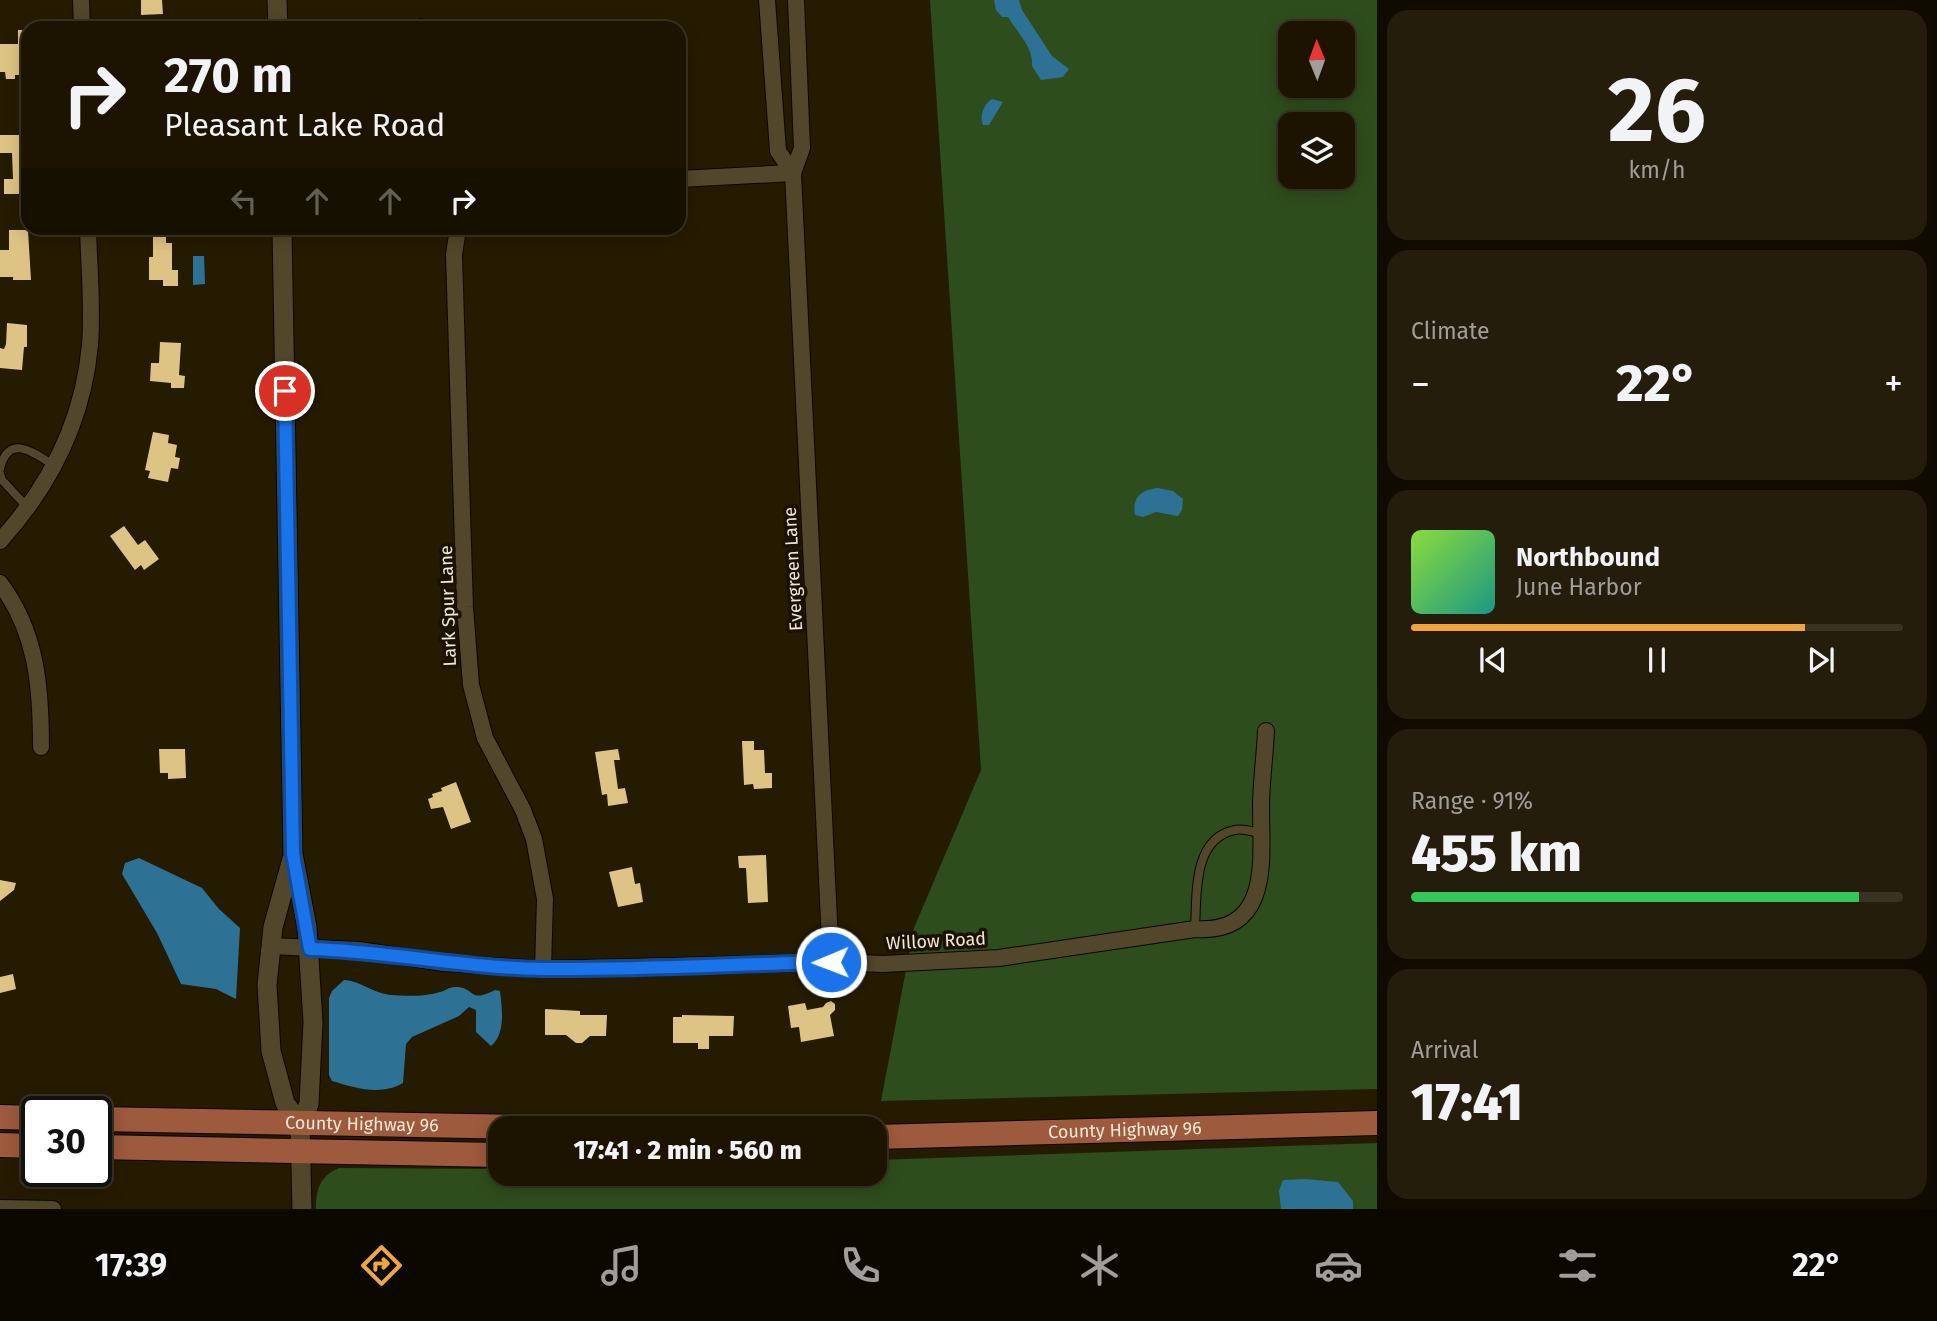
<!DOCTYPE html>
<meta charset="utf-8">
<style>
:root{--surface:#1c1401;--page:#251d0b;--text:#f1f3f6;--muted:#a09e99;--line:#3a3323;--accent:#efa73d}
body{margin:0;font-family:"Fira Sans",sans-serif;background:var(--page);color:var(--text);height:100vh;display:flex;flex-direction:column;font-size:26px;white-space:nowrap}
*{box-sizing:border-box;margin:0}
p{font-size:23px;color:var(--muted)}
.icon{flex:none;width:38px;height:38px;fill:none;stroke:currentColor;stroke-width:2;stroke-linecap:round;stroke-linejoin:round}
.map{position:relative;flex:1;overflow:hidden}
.panel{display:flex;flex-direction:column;gap:10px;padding:10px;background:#0f0b01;width:560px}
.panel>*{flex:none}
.banner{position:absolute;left:21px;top:21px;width:665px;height:214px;border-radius:21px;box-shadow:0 4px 18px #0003,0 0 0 2px var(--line);background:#1c1401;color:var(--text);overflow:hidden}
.needle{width:46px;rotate:359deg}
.fabs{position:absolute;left:1278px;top:21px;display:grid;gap:14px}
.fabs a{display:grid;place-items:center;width:77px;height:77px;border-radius:14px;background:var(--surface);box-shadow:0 4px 18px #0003,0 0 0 2px var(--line);font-size:35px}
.speed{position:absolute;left:21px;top:1096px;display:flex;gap:14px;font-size:35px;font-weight:700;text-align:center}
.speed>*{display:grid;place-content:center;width:91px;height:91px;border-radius:50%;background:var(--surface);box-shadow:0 4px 18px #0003,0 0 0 2px var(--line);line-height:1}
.speed .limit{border:4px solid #111;border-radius:10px;background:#fff;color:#111}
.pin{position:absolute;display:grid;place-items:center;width:60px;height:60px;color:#fff;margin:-30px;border:4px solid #fff;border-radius:50%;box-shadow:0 2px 7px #0007}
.me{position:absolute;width:77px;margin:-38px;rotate:269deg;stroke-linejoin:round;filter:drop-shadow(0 0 5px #0008)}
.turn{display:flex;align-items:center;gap:24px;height:147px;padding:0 28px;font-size:32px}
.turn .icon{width:91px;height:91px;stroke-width:2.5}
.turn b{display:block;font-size:49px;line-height:60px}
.lanes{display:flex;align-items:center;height:66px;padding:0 28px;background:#0003;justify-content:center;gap:35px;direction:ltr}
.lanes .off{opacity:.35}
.big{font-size:52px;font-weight:800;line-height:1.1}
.panel .card{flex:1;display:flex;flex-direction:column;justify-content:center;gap:10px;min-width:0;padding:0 24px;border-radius:21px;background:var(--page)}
.panel .dial{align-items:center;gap:0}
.dial b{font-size:91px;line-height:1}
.song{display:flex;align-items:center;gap:21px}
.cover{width:84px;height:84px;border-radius:10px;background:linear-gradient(135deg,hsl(90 70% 55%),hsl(170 70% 35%))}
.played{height:7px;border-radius:4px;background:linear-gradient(90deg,var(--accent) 80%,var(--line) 80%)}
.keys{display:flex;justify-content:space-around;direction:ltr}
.heat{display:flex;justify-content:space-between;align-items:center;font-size:38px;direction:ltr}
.charge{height:10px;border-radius:5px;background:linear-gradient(90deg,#34c759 91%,var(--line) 0)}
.trip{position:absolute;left:488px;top:1116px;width:399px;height:70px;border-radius:21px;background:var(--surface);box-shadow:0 4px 18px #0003,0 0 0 2px var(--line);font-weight:800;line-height:70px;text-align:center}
.dock{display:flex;height:112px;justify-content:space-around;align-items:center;background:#0b0800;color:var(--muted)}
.dock .icon{width:49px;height:49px}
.dock .active{color:var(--accent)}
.dock b{font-size:32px;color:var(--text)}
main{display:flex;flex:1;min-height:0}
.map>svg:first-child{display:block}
.green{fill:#2e4d1c;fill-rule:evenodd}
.water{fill:#2d7194}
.building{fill:#dec484}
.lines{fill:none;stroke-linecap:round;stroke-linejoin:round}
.service-casing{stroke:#0e0500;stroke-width:10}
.minor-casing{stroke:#0e0500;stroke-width:18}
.tertiary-casing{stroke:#0e0500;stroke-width:21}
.primary-casing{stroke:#0e0500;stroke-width:26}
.service{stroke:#52472b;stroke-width:8}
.minor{stroke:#52472b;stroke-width:16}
.tertiary{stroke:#52472b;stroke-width:19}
.primary{stroke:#9e5a3c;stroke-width:24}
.route-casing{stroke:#114b97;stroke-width:18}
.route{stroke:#1a73e8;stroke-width:12}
.labels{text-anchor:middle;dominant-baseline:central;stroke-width:7;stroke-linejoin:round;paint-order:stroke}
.street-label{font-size:18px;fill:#efe8d8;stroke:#1c1200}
</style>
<main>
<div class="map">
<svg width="1377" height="1209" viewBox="0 0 1377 1209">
<rect width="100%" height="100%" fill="#251b01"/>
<!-- green -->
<path class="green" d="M 930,0 L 1377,0 L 1377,1089 L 881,1101 L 914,928 L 981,770 ZM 1290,33 L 1342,33 L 1342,86 L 1290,86 ZM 1290,124 L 1342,124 L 1342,177 L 1290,177 Z
M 1377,1143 L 1377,1209 L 316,1209 C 316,1189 320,1176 339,1168 L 500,1169 L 500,1174 L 875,1174 L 875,1160 Z"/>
<!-- water -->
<path class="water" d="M 994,0 L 1019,0 L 1022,10 L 1052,56 L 1069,69 L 1063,77 L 1041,80 L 1032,66 C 1034,48 1017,32 1008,17 L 1002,17 L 996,10 Z
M 992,99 L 1003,102 L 989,125 L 983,125 C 979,116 984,104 992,99 Z
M 193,256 L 204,256 L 205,284 L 193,285 Z
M 1158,488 L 1173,491 L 1183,499 L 1182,510 L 1178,516 L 1156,512 L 1143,517 L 1135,515 C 1132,497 1141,490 1158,488 Z
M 139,858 L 202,888 L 219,909 L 240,928 L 236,999 L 216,989 L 181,984 L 157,933 L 122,874 L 125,863 Z
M 344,980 C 361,981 373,993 390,995 C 406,996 425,997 440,992 C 446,991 448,987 455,987 C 476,987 468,1004 495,990 L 500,991 C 502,1008 506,1034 491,1046 L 476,1032 L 476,1010 L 469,1007 L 459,1016 L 412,1037 L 406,1044 L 403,1083 C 381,1096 355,1088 332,1081 L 329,1075 L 329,998 L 332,991 Z
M 1305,1179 L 1338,1182 L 1353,1201 L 1353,1209 L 1281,1209 L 1279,1191 L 1283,1180 Z"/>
<!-- building -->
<path class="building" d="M 141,0 L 162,0 L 163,14 L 141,15 Z
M 18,30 L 28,30 L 28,75 L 15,75 L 15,79 L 6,79 L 5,72 L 0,72 L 0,44 L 18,44 Z
M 0,135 L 28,135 L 28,194 L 4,194 L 4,179 L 13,179 L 12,153 L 0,153 Z
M 9,230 L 28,230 L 31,280 L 13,280 L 13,277 L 0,277 L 0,250 L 9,250 Z
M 153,233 L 166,233 L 166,243 L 172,243 L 172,270 L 178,270 L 178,286 L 163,286 L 163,280 L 149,280 L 149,257 L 153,257 Z
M 7,323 L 27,325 L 27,347 L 24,347 L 22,370 L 0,368 L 0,348 L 4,349 L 6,344 Z
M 160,342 L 181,343 L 179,375 L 185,376 L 184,388 L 171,388 L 171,383 L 150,381 L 151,363 L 159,363 Z
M 153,432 L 169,435 L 168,443 L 177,445 L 175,457 L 180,458 L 178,469 L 171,468 L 168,482 L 148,478 L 150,471 L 145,470 Z
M 124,526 L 138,545 L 145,540 L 159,559 L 144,570 L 141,565 L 135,570 L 110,536 Z
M 742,741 L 754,741 L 754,750 L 764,750 L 765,773 L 772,773 L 772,788 L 754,789 L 753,784 L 744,785 Z
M 159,749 L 185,749 L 186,778 L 168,779 L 168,773 L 160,773 Z
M 618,749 L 620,760 L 614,760 L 618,789 L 625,788 L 628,803 L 608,806 L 607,794 L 602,795 L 595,752 Z
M 456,782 L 471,822 L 451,829 L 443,807 L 431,809 L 428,799 L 433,797 L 432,794 L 442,791 L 441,788 Z
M 766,855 L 768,902 L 748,903 L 746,868 L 739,868 L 738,856 Z
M 632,867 L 635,884 L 640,883 L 643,902 L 618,907 L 609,872 Z
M 0,880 L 16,883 L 14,890 L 0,901 Z
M 13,974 L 16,989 L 0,993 L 0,977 Z
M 831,1001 L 835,1004 L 835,1010 L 830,1015 L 834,1036 L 801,1042 L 799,1027 L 791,1028 L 788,1006 L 805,1003 L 807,1010 L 823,1007 L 826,1003 Z
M 545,1009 L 580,1011 L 580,1015 L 607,1015 L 606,1036 L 590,1036 L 582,1043 L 576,1043 L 566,1035 L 545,1035 Z
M 682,1015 L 734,1016 L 733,1036 L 709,1036 L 709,1049 L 698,1049 L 698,1043 L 673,1043 L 673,1017 L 682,1017 Z"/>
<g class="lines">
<defs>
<path id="service" d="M 0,469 C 8,433 33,452 53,465
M 0,474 L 2,480 L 28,508
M 1195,929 C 1197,896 1192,838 1235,830 C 1243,828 1254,832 1262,834"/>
<path id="minor" d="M 81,0 L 82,28
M 767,0 L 778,151 L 793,173
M 796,0 L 802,148 L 793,173 L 831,962
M 421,27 L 421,28
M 679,179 L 793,173
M 458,228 L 454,255 L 465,607 L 471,685 L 485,738 L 523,810 L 534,839 L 545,899 L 543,969
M 0,541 C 50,486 83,421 90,345 C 93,307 89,266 88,228
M 0,583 C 37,632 41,688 41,747
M 270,946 L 359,950 L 444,963 L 543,969 L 831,962 L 883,964 L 999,958 L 1195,929 C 1272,934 1261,859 1261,807 C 1261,782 1265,756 1266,731
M 0,1208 L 53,1209"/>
<path id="tertiary" d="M 277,0 L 278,28
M 282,228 L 293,854 L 307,927 L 313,1022 L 309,1104 L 300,1124 L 302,1209
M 292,859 L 273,927 L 267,985 L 271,1051 L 285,1103 L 300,1124"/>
<g id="primary">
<path d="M 0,1117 L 37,1118"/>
<path id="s1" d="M 96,1119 L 627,1129"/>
<path id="s2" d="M 875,1137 L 1377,1123"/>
<path d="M 0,1145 L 37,1146"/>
<path d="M 96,1147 L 500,1155"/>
</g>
</defs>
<!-- service casing -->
<use href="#service" class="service-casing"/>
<!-- minor casing -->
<use href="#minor" class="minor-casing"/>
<!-- tertiary casing -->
<use href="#tertiary" class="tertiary-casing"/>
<!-- primary casing -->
<use href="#primary" class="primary-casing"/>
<!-- service -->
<use href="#service" class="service"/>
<!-- minor -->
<use href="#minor" class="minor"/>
<!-- tertiary -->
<use href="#tertiary" class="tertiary"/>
<!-- primary -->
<use href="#primary" class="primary"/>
</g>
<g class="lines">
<defs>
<path id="route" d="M 285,391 L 293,854 L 310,949 C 388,951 464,968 543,969 C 639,970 735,964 831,962"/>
</defs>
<!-- route casing -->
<use href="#route" class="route-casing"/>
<!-- route -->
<use href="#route" class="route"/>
</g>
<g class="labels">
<!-- street labels -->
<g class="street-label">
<text transform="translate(793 569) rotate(-93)">Evergreen Lane</text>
<text transform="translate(448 606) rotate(-92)">Lark Spur Lane</text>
<text transform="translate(936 941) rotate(-3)">Willow Road</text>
<text stroke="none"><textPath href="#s1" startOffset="266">County Highway 96</textPath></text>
<text stroke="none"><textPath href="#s2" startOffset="250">County Highway 96</textPath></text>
</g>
</g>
</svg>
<div class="fabs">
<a><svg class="needle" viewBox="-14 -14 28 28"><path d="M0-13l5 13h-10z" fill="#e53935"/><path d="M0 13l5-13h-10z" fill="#a09e99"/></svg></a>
<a><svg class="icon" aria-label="layers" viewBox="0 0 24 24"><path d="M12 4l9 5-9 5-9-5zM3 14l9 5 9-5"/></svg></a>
</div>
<div class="speed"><div class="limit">30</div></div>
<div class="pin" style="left:285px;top:391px;background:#d93025"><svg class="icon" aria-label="arrive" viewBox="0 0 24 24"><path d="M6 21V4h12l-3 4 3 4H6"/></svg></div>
<svg class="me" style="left:831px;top:962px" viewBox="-20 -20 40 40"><circle r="17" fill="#1a73e8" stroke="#fff" stroke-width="3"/><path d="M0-11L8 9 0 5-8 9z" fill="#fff"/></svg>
<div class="trip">17:41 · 2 min · 560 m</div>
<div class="banner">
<div class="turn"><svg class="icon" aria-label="right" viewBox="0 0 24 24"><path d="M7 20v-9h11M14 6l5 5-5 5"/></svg><div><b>270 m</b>Pleasant Lake Road</div></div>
<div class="lanes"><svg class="icon off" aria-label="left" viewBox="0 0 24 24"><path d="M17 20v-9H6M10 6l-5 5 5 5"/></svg><svg class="icon off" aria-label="ahead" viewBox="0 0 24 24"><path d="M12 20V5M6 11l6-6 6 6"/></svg><svg class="icon off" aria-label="ahead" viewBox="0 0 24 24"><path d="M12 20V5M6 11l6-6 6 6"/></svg><svg class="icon" aria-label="right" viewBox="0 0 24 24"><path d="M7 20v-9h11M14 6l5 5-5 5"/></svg></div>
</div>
</div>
<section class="panel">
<div class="card dial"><b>26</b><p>km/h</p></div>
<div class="card"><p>Climate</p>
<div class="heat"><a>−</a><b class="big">22°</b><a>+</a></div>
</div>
<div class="card">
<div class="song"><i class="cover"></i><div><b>Northbound</b><p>June Harbor</p></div></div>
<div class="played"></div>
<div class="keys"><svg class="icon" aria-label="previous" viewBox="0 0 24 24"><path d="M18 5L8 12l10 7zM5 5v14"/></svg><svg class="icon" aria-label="pause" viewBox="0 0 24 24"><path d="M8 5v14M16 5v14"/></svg><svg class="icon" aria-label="next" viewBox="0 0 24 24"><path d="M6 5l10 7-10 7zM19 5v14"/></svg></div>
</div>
<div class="card"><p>Range · 91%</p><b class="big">455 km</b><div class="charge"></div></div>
<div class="card"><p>Arrival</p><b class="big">17:41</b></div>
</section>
</main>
<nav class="dock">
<b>17:39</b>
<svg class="icon active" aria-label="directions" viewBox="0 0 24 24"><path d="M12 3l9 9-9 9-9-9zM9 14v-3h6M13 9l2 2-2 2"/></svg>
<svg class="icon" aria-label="music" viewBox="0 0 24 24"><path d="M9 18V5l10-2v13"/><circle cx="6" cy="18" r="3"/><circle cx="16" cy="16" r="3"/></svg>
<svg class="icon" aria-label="phone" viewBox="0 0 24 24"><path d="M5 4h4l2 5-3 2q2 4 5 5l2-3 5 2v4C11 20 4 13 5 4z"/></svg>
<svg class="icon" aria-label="climate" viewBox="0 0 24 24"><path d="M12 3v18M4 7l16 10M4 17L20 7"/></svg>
<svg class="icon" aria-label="car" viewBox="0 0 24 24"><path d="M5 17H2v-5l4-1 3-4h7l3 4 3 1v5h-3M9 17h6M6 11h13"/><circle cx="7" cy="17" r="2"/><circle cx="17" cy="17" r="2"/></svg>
<svg class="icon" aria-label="filters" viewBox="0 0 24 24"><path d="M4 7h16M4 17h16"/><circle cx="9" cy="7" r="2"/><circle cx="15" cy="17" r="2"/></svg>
<b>22°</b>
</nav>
